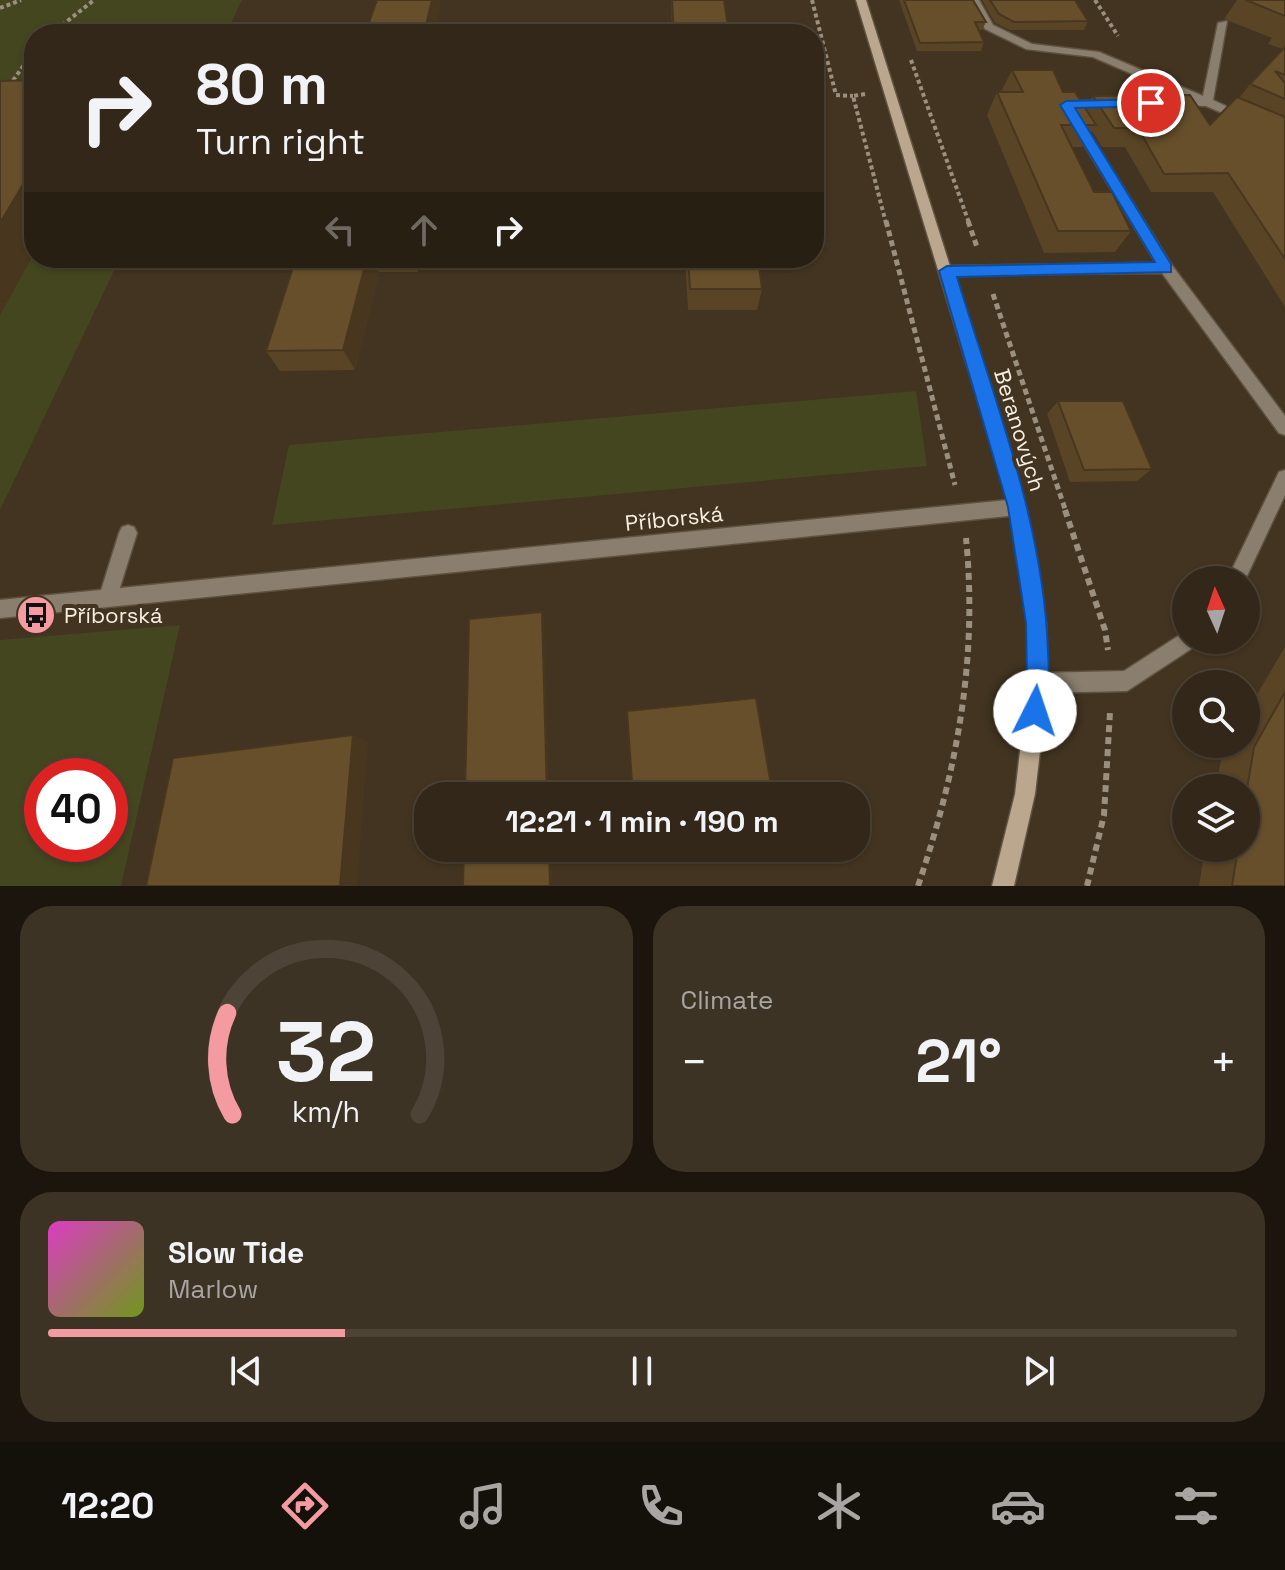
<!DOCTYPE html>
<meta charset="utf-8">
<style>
:root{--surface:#322718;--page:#3d3325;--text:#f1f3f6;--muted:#a8a5a2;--line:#4d4437;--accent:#f49aa1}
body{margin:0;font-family:"Space Grotesk",sans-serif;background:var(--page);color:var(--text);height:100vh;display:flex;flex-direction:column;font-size:30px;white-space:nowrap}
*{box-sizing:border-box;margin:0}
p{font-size:26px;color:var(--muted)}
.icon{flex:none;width:44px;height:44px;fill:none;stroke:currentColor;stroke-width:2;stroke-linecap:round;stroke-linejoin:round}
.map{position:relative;height:886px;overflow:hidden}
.drawer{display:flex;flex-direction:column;gap:20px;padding:20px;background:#1c150d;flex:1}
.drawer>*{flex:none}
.hud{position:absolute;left:24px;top:24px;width:800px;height:244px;border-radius:32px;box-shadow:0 2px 6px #0004,0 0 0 2px var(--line);background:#322718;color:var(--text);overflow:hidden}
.needle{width:52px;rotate:357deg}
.controls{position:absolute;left:1172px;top:566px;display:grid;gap:16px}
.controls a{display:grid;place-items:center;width:88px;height:88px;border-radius:50%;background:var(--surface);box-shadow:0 2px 6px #0004,0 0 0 2px var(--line);font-size:40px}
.speed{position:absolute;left:24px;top:758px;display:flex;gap:16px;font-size:40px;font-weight:700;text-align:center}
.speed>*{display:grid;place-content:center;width:104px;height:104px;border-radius:50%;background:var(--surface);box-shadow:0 2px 6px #0004,0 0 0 2px var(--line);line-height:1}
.speed .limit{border:12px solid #d22;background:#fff;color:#111}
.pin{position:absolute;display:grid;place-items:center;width:68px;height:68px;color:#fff;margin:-34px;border:4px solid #fff;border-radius:50%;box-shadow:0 2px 8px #0007}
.me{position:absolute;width:88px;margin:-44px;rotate:4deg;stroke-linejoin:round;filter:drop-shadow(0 0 6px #0008)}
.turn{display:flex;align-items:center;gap:28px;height:168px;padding:0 40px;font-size:36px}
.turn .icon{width:104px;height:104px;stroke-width:2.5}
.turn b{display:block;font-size:56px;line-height:68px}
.lanes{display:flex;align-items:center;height:76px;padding:0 40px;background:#0003;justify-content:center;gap:40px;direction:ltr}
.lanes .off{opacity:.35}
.big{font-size:60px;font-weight:700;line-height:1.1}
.drawer .tile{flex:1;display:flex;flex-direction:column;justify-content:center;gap:12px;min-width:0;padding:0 28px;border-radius:32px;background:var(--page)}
.drawer .dial{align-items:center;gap:0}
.dial svg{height:208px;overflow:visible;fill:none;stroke:var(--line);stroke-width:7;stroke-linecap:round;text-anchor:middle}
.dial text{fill:var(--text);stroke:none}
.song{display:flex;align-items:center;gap:24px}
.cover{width:96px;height:96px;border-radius:12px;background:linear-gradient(135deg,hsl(310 70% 55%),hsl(80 70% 35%))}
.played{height:8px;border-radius:4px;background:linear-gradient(90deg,var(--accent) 25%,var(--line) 25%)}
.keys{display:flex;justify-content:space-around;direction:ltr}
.heat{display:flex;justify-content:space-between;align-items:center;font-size:44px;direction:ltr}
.drawer .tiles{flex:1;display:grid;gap:20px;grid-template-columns:1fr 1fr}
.tile:last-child{grid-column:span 2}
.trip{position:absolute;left:414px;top:782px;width:456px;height:80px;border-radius:32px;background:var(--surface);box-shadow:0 2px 6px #0004,0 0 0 2px var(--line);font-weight:700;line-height:80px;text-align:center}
.tabs{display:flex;height:128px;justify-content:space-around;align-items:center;background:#14100a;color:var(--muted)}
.tabs .icon{width:56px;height:56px}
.tabs .active{color:var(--accent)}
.tabs b{font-size:36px;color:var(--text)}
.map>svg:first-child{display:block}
.green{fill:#44461f;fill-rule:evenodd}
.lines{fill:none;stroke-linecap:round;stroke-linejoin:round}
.lane-casing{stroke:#5f523f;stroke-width:3}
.street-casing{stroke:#5f523f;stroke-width:3}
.secondary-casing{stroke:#5f523f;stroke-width:3}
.path-far2{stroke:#9b9080;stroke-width:4;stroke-dasharray:4 3;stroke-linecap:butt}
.path-far1{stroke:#9b9080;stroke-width:5;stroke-dasharray:6 4;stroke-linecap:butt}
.path{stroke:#9b9080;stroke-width:6;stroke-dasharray:7 5;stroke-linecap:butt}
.lane{fill:#8a7f6f;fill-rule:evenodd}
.street{fill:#8a7f6f;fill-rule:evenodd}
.secondary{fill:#baa78d;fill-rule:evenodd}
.wall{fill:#594425}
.shaded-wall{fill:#48371e}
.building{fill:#674f2b;stroke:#48371e;stroke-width:2}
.route{fill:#1a73e8;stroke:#114b97;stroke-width:2}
.labels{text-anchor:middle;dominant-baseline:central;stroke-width:8;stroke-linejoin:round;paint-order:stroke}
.street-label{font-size:22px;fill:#f8efe3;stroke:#423420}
.poi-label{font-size:22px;fill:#f8efe3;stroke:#423420;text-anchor:start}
</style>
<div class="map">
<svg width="1285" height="886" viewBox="0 0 1285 886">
<rect width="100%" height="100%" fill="#423420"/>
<!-- green -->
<path class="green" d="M 0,0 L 242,0 L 226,34 L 34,34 L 34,115 L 0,154 Z
M 34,253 L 34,258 L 120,258 L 0,510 L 0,315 Z
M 916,391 L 927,466 L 272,525 L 289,445 Z
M 180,625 L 121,886 L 0,886 L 0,640 ZM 110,776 L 110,844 L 42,844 L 42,776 Z"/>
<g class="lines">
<defs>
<path id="lane" d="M 969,0 L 979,0 L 993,25 L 1032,44 L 1099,52 L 1203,96 L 1218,23 L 1227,21 L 1213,100 L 1249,117 L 1243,121 L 1239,120 L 1206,106 L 1169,105 L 1169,101 L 1190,99 L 1093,57 L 1026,49 L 985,29 Z
M 1066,101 L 1106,101 L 1112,104 L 1106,107 L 1074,108 L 1171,264 L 1285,416 L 1285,435 L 1279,433 L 1162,273 L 942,275 L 940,271 L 947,266 L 1156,263 L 1060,105 Z
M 1285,470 L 1285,495 L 1245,580 L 1227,580 L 1279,472 Z
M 128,525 L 134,527 L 137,533 L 117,597 L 114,603 L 108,606 L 102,603 L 99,597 L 119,533 L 122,527 Z
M 1186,631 L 1186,640 L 1196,640 L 1194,647 L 1127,691 L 1038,693 L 1031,690 L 1028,683 L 1031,676 L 1038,673 L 1124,671 Z"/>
<path id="street" d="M 1018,499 L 1024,502 L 1026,507 L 1024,512 L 1018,515 L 0,618 L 0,600 Z"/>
<path id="secondary" d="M 856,0 L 866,0 L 1026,507 L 1046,623 L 1048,683 L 1035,794 L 1014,886 L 992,886 L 1015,794 L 1028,683 L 1028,623 L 1010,507 Z"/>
</defs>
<!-- lane casing -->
<use href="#lane" class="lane-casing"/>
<!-- street casing -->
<use href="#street" class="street-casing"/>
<!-- secondary casing -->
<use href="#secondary" class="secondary-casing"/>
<!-- path-far2 -->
<path class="path-far2" d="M 812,0 L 836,95 L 853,96
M 1095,0 L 1118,36
M 0,8 L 21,0
M 51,34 L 94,0
M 911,60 L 969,223
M 9,86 L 34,51
M 865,94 L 853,96 L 886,223"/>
<!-- path-far1 -->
<path class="path-far1" d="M 886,221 L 955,485
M 968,221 L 977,247
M 993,294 L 1066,512"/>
<!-- path -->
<path class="path" d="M 1065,510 L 1105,630 L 1108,650
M 918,886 C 957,771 978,659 966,538
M 1087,886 L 1104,815 L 1110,712"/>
<!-- lane -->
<use href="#lane" class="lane"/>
<!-- street -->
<use href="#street" class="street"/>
<!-- secondary -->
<use href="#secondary" class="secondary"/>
</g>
<!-- wall -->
<path class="wall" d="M 671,0 L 724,0 L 729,34 L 672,34 Z
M 899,0 L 973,0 L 986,22 L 982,30 L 978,30 L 984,42 L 981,51 L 917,51 Z
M 982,0 L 1075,0 L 1088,21 L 1084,30 L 1010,30 L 995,23 Z
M 1237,0 L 1285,0 L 1285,307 L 1213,192 L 1151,192 L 1125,147 L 1102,147 L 1092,131 L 1082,147 L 1072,147 L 1094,192 L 1131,231 L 1115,252 L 1044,253 L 987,115 L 997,92 L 1001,92 L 1012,70 L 1063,92 L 1086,108 L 1093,96 L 1210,125 L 1239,98 L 1250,84 L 1283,49 L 1268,44 L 1272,38 L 1224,19 Z
M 155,258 L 230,258 L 228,263 L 160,264 Z
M 296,258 L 421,258 L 418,272 L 379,272 L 355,370 L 280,371 L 266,351 Z
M 685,258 L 758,258 L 762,289 L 757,310 L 688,310 Z
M 1058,401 L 1152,469 L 1137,481 L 1070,482 L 1047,414 Z
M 1285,647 L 1285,886 L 1199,886 L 1205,848 L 1246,848 L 1246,788 L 1216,788 L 1222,754 L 1228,744 L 1246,744 L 1246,713 Z"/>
<!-- shaded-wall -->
<path class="shaded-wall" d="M 432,0 L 440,0 L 441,5 L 435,34 L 424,34 Z
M 34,166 L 34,253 L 0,315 L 0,223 Z
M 367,258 L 372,258 L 379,272 L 355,370 L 343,350 Z
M 413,258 L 421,258 L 418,272 Z
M 542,612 L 544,616 L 549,796 L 547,796 Z
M 353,735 L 368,742 L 357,886 L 340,886 Z
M 549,848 L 551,848 L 552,886 L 550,886 Z"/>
<!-- building -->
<path class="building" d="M 377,0 L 432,0 L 424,34 L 365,34 Z
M 672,0 L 724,0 L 729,34 L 674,34 Z
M 904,0 L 973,0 L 986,22 L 975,22 L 984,42 L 920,43 Z
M 990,0 L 1075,0 L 1088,21 L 1014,22 L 999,14 Z
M 1246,0 L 1285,0 L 1285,16 Z
M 1285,47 L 1285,75 L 1275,71 L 1285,83 L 1285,99 L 1250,84 Z
M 1012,70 L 1053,70 L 1063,92 L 1075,92 L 1096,125 L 1061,125 L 1094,192 L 1112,192 L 1131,231 L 1058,231 L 997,92 L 1023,92 Z
M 34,80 L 34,166 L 0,223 L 0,81 Z
M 1190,95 L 1210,125 L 1237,97 L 1285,117 L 1285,259 L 1228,173 L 1164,174 L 1138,128 L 1114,128 L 1093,96 Z
M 296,258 L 367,258 L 343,350 L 266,351 Z
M 688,258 L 758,258 L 762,289 L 690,289 Z
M 1058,401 L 1123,401 L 1152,469 L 1084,470 Z
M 542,612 L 547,796 L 465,796 L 469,619 Z
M 1285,692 L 1285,886 L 1232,886 L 1238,848 L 1246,848 L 1246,795 L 1254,747 Z
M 756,698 L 773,796 L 633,796 L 627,711 Z
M 353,735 L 340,886 L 146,886 L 173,758 Z
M 464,848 L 549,848 L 550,886 L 463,886 Z
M 638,848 L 740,848 L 639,860 Z"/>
<!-- route -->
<path class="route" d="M 1151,99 L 1155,100 L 1155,106 L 1075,108 L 1171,264 L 1171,272 L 957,277 C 994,399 1044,523 1048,652 C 1049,674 1051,698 1043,719 L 1035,722 L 1027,719 L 1024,711 L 1027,683 L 1026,623 L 1008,507 L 939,271 L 947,266 L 1155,262 L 1060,105 L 1066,101 Z"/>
<!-- icons -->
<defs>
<symbol id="bus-disc" viewBox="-11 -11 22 22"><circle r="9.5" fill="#f49aa1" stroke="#423420"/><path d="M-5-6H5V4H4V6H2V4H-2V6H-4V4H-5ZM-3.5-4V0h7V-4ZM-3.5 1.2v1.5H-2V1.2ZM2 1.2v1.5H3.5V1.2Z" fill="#111"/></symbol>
</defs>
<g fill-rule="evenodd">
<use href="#bus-disc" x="14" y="593" width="44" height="44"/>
</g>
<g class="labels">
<!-- street labels -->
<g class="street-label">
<text transform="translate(1020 430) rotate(73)">Beranových</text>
<text transform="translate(674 518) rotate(-6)">Příborská</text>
</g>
<!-- poi labels -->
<g class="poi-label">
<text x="64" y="615">Příborská</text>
</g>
</g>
</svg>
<div class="controls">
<a><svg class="needle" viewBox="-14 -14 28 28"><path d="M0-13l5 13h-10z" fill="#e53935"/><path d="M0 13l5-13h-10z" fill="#a8a5a2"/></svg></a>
<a><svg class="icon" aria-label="search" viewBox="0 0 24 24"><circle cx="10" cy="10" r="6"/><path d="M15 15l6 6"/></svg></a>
<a><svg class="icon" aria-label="layers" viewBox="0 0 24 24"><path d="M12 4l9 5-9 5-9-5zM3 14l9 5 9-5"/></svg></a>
</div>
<div class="speed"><div class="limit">40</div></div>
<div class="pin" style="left:1151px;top:103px;background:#d93025"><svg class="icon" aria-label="arrive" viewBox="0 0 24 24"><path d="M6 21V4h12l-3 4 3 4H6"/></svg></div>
<svg class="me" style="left:1035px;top:711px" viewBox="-20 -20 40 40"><circle r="19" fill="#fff"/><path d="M0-13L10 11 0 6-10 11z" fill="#1a73e8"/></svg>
<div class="trip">12:21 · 1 min · 190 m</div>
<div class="hud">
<div class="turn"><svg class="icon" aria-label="right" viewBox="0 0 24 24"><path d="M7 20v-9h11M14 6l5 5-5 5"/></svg><div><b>80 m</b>Turn right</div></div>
<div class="lanes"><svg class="icon off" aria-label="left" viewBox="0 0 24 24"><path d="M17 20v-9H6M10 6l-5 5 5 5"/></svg><svg class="icon off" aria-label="ahead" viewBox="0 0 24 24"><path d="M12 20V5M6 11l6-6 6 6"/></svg><svg class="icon" aria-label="right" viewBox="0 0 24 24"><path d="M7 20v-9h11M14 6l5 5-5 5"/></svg></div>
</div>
</div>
<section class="drawer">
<div class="tiles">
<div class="tile dial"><svg viewBox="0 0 100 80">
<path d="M14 69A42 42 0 1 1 86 69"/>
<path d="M14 69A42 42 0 0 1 12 30" stroke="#f49aa1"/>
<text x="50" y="56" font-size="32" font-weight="700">32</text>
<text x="50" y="72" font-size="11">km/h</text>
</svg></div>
<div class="tile"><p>Climate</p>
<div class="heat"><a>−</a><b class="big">21°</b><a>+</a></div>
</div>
<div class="tile">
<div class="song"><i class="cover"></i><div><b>Slow Tide</b><p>Marlow</p></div></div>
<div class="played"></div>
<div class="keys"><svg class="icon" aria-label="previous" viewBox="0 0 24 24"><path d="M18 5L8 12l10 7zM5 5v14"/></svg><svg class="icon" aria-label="pause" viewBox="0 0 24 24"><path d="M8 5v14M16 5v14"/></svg><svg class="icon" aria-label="next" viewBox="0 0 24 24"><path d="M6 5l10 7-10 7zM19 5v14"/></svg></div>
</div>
</div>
</section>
<nav class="tabs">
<b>12:20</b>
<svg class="icon active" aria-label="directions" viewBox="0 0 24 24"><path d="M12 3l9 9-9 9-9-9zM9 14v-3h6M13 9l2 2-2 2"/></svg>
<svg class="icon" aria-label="music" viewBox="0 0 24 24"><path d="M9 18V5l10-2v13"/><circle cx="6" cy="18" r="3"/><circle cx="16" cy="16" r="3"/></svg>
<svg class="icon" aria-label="phone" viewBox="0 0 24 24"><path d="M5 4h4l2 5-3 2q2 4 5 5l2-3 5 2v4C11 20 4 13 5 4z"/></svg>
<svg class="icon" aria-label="climate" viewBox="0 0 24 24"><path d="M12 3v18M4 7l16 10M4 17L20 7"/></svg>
<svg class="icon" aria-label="car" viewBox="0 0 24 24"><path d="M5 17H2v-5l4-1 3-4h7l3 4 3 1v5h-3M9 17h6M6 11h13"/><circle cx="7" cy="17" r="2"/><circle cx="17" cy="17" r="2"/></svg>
<svg class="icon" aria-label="filters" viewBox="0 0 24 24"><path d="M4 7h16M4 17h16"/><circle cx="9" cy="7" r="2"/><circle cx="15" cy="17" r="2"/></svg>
</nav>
